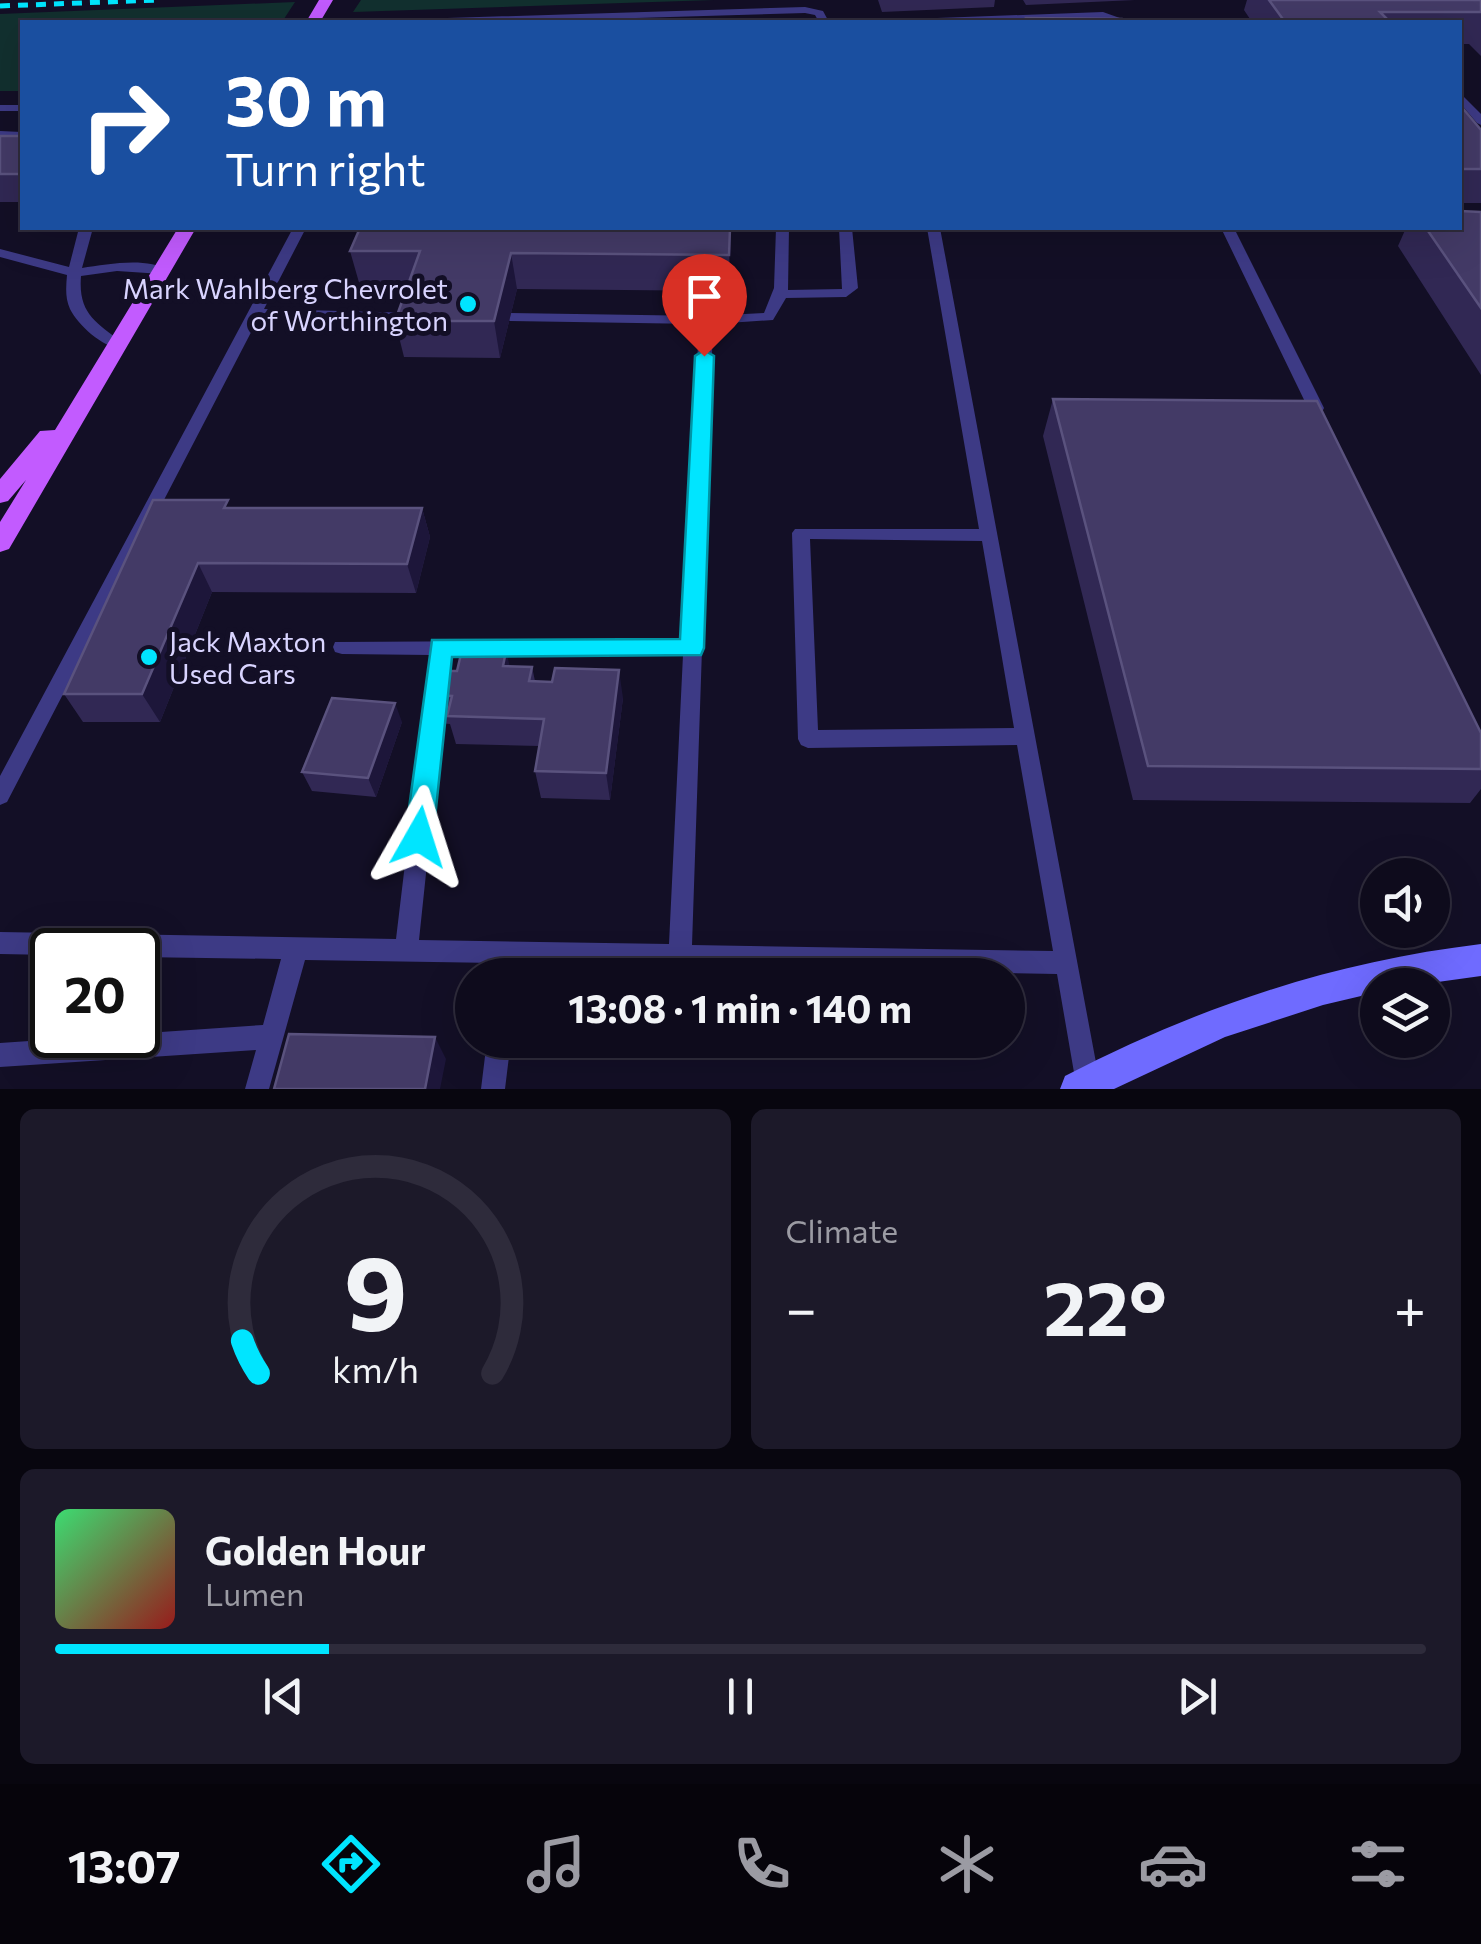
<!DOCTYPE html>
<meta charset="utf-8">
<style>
:root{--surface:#0e0b1c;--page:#1c1929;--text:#f1f3f6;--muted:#9b9ba3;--line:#2e2b3b;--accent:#00e5ff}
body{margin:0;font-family:Commissioner,sans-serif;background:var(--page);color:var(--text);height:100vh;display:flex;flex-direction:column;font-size:38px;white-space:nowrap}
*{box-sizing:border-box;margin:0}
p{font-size:32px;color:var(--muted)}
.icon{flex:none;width:55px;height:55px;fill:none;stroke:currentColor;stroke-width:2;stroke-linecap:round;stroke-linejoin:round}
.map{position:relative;height:1089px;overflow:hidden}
.drawer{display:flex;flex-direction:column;gap:20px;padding:20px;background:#08060f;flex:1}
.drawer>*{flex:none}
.banner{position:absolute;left:20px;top:20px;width:1442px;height:210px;border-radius:0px;box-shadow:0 10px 40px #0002,0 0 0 2px var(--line);background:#1a4fa0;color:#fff;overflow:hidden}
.tools{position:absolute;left:1360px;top:858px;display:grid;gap:20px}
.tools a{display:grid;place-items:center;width:90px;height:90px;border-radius:50%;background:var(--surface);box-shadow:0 10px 40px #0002,0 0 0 2px var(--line);font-size:50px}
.speed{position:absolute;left:30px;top:928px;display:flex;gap:20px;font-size:50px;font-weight:700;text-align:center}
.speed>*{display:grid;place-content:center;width:130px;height:130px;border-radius:50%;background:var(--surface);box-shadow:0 10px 40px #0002,0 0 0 2px var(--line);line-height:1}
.speed .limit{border:5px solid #111;border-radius:15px;background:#fff;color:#111}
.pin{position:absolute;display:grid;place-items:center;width:85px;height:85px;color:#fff;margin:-102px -42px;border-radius:50% 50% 50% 0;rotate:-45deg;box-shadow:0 0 10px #0007}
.pin .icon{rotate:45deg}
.me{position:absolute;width:110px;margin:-55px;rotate:6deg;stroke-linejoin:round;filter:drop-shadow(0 0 8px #0008)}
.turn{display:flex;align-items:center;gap:35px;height:210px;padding:0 40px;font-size:45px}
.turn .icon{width:130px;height:130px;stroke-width:2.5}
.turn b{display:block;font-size:70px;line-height:85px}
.big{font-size:75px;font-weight:700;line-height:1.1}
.drawer .tile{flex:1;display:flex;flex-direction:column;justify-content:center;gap:15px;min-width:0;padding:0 35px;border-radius:15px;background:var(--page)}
.drawer .dial{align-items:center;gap:0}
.dial svg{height:260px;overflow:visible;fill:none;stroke:var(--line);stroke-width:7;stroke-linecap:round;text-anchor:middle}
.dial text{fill:var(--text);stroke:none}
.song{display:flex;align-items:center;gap:30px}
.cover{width:120px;height:120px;border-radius:15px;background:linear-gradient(135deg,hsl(140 70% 55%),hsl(0 70% 35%))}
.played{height:10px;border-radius:5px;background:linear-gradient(90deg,var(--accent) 20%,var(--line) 20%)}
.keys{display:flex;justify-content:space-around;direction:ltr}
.heat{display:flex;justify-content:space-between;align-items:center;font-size:55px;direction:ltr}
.drawer .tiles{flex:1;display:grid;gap:20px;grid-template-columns:1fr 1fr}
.tile:last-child{grid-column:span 2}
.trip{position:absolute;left:455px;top:958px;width:570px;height:100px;border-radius:50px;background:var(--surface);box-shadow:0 10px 40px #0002,0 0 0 2px var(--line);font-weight:700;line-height:100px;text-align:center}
.dock{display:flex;height:160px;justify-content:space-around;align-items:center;background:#06040b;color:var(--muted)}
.dock .icon{width:70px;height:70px}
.dock .active{color:var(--accent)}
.dock b{font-size:45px;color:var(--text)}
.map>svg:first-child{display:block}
.green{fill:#12302f}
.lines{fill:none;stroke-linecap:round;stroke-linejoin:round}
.service{fill:#3d3a85;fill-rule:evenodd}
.secondary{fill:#6f6bff;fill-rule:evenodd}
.primary{fill:#c25bff;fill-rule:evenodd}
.rail{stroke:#00e5ff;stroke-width:5;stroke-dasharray:10 8;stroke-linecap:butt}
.wall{fill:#312854}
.shaded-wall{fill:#1d163a}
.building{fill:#433a66;stroke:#5a527e;stroke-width:2.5}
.route{fill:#00e5ff;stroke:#0095a6;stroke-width:2.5}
.poi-dot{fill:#00e5ff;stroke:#130f26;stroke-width:4}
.labels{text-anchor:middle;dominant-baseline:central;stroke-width:10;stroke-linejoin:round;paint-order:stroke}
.poi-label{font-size:28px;fill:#d9d4ff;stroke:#130f26;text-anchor:end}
</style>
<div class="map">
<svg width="1481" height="1089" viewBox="0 0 1481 1089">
<rect width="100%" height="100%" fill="#130f26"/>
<!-- green -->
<path class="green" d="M 361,0 L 714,0 L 353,12 Z
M 295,2 L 282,22 L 22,22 L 22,91 L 0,91 L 0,14 Z"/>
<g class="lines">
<!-- service -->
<path class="service" d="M 805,7 L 823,11 L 829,22 L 819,22 L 815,15 L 805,13 L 500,22 L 411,22 L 416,19 Z
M 1103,12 L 1131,22 L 1117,22 L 1102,18 L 905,22 L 910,19 Z
M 1460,93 L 1481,114 L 1481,125 L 1477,123 L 1460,103 Z
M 0,105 L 22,105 L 22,111 L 0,111 Z
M 0,131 L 22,132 L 22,138 L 0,139 Z
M 79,228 L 93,228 L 82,268 C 108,264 146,257 169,270 L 162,274 L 117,271 L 81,276 C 78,313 95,322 122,342 L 122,348 C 104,349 78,325 70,309 C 65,298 66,287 67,275 L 0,257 L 0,249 L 69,267 Z
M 293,228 L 306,228 L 264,309 L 418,313 L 425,317 L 418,321 L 259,317 L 7,802 L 0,805 L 0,776 Z
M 776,228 L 789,228 L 788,290 L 842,289 L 839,228 L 852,228 L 858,288 L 846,297 L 786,298 L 773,320 L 713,324 L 692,945 L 1053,951 L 1017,745 L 808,748 L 801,745 L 798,739 L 792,533 L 795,529 L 979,529 L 927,228 L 940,228 L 1100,1084 L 1098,1089 L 1078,1089 L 1076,1084 L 1057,974 L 520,964 L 519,975 L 495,975 L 497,963 L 305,960 L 269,1089 L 245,1089 L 256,1050 L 0,1067 L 0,1043 L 263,1025 L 281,959 L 138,957 L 138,950 L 52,950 L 52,955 L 0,954 L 0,932 L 396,939 L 430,655 L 342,654 L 335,652 L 333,647 L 335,642 L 683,640 L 699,324 L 510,321 L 503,317 L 510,313 L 706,316 L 764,313 L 774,288 ZM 810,539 L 982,541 L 1014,728 L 818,730 ZM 449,655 L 683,655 L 669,944 L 419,940 Z
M 1221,228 L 1234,228 L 1324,408 L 1322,412 L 1310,412 L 1308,408 Z
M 487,1040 L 511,1040 L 505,1089 L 481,1089 Z"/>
<!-- secondary -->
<path class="secondary" d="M 1481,944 L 1481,976 L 1416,985 L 1378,985 L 1378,992 L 1323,1005 L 1225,1037 L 1114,1089 L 1060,1089 L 1065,1076 C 1198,1007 1332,962 1481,944 Z"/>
<!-- primary -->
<path class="primary" d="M 319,0 L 333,0 L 320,22 L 306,22 Z
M 178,228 L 196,228 L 9,549 L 0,552 L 0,522 L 26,480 L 8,501 L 0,503 L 0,479 L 40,431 L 55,430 Z"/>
<!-- rail -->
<path class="rail" d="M 0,6 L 158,0"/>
</g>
<!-- wall -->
<path class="wall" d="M 878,0 L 995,0 L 994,7 L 882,12 Z
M 1023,0 L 1135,0 L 1026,5 Z
M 1247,0 L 1481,0 L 1481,56 L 1469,44 L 1460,44 L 1460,22 L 1252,22 L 1244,10 Z
M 1460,105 L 1481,130 L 1481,203 L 1460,203 Z
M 0,136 L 22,136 L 22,202 L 0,202 Z
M 1481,212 L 1481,375 L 1398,246 L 1406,228 L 1460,228 Z
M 360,228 L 731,228 L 729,291 L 517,289 L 500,358 L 404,357 L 395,321 L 407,287 L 360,286 L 350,251 Z
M 1053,399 L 1481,733 L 1481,789 L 1470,803 L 1133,800 L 1043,436 Z
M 231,508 L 422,508 L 430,537 L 416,593 L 212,592 L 160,722 L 83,722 L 64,694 Z
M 510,666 L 532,667 L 535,681 L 623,698 L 610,800 L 541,798 L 535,771 L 539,746 L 456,744 L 450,724 L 438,723 L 429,695 L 457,671 Z
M 402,722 L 376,797 L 312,791 L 302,772 Z"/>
<!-- shaded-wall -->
<path class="shaded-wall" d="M 730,228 L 731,228 L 729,291 L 729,255 Z
M 511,253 L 517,289 L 500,358 L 494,321 Z
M 422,508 L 430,537 L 416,593 L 407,564 Z
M 198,563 L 212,592 L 160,722 L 142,694 Z
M 506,651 L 513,679 L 503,666 Z
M 619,670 L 623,698 L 610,800 L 606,773 Z
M 395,703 L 402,722 L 376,797 L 368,778 Z
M 435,1037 L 446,1059 L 440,1089 L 425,1089 Z"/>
<!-- building -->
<path class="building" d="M 1269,0 L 1481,0 L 1481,12 L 1380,12 L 1390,22 L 1285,22 Z
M 1026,18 L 1122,19 L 1124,22 L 1027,22 Z
M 1460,105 L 1481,130 L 1481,169 L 1460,169 Z
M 0,136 L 22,136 L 22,174 L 0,174 Z
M 1460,211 L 1481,212 L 1481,308 L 1426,228 L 1460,228 Z
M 360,228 L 730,228 L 729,255 L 511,253 L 494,321 L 395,321 L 420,251 L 350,251 Z
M 1053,399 L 1317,401 L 1481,733 L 1481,769 L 1148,766 Z
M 153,500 L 228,500 L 224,508 L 422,508 L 407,564 L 198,563 L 142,694 L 64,694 Z
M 462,650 L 506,651 L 503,666 L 532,667 L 529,681 L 552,682 L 555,668 L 619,670 L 606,773 L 535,771 L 544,719 L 447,716 L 452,696 L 429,695 L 435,671 L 457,671 Z
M 332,698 L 395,703 L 368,778 L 302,772 Z
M 289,1034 L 435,1037 L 425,1089 L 274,1089 Z"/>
<!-- route -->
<path class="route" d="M 704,350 L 714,356 L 704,648 L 701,655 L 452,657 L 433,837 L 429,846 L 419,849 L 409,846 L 405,837 L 432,640 L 680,639 L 695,356 Z"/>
<!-- markers -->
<g class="poi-dot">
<circle cx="468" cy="304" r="10"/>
<circle cx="149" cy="657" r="10"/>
</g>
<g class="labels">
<!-- poi labels -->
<g class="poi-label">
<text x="448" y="288">Mark Wahlberg Chevrolet<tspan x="448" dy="32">of Worthington</tspan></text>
<text x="169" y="641" text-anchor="start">Jack Maxton<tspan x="169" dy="32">Used Cars</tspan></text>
</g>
</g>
</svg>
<div class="tools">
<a><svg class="icon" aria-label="sound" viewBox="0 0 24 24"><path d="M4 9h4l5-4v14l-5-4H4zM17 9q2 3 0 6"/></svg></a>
<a><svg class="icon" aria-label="layers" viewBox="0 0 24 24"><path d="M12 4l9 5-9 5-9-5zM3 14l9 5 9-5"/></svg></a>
</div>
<div class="speed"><div class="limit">20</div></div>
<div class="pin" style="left:704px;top:356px;background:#d93025"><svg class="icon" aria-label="arrive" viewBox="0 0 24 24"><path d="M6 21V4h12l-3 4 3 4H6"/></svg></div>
<svg class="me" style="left:419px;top:837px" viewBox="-20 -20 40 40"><path d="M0-17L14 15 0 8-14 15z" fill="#00e5ff" stroke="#fff" stroke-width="4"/></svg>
<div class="trip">13:08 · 1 min · 140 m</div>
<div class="banner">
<div class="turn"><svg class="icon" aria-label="right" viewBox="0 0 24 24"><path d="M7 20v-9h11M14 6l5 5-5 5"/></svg><div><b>30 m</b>Turn right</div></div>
</div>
</div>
<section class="drawer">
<div class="tiles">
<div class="tile dial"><svg viewBox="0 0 100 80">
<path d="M14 69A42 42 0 1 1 86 69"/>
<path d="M14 69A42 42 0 0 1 9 59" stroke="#00e5ff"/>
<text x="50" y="56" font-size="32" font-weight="700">9</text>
<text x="50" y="72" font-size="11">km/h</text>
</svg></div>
<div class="tile"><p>Climate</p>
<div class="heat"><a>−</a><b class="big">22°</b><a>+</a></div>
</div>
<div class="tile">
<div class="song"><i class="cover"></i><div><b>Golden Hour</b><p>Lumen</p></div></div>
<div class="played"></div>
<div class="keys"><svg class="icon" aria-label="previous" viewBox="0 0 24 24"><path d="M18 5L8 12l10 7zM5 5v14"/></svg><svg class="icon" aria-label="pause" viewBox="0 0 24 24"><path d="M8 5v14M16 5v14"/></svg><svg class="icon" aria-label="next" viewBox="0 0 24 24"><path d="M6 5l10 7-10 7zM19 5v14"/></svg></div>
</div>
</div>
</section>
<nav class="dock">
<b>13:07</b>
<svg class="icon active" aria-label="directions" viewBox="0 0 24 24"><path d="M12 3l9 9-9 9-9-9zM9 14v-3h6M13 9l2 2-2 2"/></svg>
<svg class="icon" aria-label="music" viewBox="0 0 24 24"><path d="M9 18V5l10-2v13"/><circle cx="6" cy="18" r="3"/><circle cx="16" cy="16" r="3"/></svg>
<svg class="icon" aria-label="phone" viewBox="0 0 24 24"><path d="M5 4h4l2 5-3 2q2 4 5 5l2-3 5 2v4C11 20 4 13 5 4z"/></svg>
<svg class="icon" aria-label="climate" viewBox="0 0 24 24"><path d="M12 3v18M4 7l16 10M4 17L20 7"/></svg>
<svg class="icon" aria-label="car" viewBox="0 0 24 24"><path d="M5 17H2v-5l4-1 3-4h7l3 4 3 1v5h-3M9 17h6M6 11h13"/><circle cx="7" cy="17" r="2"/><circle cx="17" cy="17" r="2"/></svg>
<svg class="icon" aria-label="filters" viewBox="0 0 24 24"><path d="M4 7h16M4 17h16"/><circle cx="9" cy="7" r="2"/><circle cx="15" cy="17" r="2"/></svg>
</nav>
